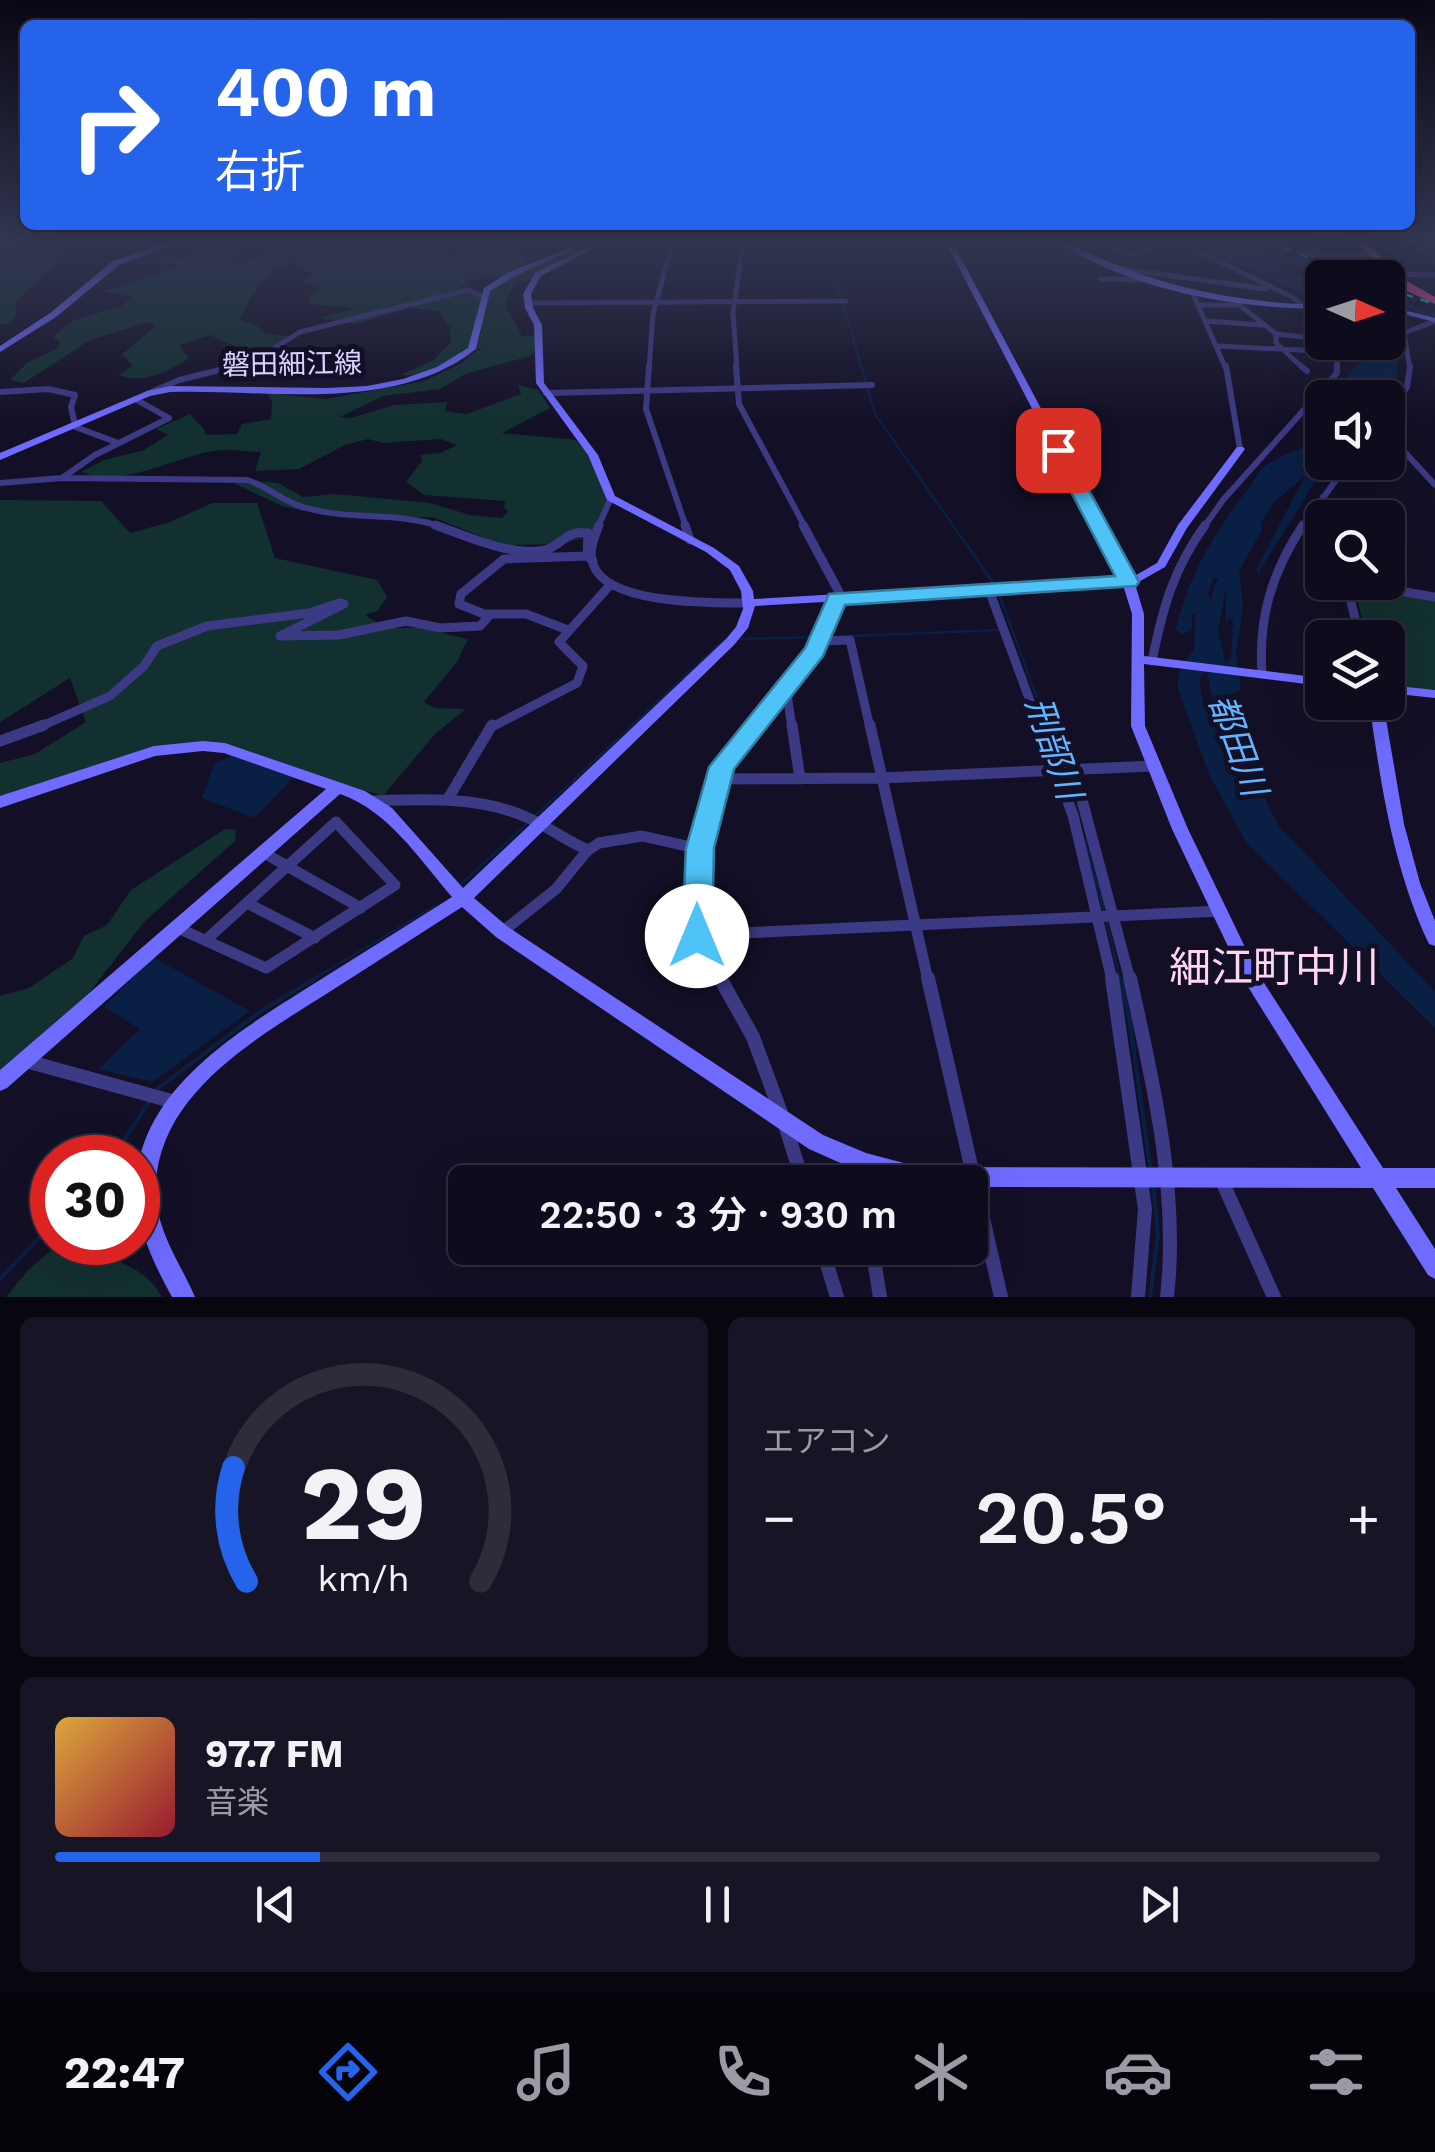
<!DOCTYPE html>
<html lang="ja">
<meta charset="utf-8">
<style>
:root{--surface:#0e0b1c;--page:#171425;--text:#f1f3f6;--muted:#9b9ba3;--line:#2e2b3b;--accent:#2563eb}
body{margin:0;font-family:"Work Sans","Noto Sans JP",sans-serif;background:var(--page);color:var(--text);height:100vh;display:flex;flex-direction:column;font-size:38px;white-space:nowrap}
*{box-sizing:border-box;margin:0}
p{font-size:32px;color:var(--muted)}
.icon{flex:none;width:55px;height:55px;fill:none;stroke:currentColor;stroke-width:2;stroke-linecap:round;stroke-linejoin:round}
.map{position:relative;height:1297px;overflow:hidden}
.details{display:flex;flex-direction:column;gap:20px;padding:20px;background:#08060f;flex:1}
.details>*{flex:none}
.banner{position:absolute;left:20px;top:20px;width:1395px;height:210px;border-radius:15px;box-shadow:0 10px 40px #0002,0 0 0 2px var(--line);background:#2563eb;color:#fff;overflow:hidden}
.needle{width:65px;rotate:93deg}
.fabs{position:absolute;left:1305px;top:260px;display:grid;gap:20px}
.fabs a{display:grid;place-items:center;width:100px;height:100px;border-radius:15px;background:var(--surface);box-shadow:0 10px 40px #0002,0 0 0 2px var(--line);font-size:50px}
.speed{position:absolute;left:30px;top:1135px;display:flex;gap:20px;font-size:50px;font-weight:700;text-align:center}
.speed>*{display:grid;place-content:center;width:130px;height:130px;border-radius:50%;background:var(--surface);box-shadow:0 10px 40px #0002,0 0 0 2px var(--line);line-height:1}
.speed .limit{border:15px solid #d22;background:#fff;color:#111}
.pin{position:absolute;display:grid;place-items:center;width:85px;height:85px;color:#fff;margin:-42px;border-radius:20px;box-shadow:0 5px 15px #0006}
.me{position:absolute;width:110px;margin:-55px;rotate:0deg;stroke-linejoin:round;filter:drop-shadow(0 0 8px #0008)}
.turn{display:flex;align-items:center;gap:35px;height:210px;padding:0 30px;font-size:45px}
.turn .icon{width:130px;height:130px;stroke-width:2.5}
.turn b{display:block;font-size:70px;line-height:85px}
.big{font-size:75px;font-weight:600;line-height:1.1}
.details .card{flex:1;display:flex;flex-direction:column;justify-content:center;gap:15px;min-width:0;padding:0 35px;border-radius:15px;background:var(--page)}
.details .dial{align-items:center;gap:0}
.dial svg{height:260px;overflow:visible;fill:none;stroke:var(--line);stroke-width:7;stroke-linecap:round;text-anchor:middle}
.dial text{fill:var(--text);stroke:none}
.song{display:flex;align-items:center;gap:30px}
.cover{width:120px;height:120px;border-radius:15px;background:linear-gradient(135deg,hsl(40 70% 55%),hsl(350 70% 35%))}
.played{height:10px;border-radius:5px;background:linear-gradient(90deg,var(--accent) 20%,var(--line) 20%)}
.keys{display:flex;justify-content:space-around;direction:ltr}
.heat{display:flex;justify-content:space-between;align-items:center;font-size:55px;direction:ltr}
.details .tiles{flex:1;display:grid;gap:20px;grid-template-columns:1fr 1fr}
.card:last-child{grid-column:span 2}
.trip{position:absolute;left:448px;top:1165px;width:540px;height:100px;border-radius:15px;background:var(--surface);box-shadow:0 10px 40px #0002,0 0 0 2px var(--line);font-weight:600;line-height:100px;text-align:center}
.dock{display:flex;height:160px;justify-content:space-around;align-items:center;background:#06040b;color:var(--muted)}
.dock .icon{width:70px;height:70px}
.dock .active{color:var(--accent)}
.dock b{font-size:45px;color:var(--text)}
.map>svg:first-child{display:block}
.green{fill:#12302f}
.water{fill:#0a1f44;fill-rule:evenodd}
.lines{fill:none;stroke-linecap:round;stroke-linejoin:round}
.stream-far1{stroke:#0a1f44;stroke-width:2.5}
.stream{stroke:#0a1f44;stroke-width:4}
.river{fill:#0a1f44;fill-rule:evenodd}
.street-far4{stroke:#3d3a85;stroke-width:5}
.street-far3{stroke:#3d3a85;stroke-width:6}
.street-far2{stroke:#3d3a85;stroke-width:9}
.street-far1{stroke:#3d3a85;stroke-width:11}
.street{stroke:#3d3a85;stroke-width:14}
.secondary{fill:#6f6bff;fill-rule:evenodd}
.highway{fill:#ff4fa3;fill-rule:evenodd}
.rail{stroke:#00e5ff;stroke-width:2.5;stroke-dasharray:9 8;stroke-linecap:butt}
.route{fill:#4fc3f7;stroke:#337fa1;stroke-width:2.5}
.labels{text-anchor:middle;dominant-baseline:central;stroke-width:10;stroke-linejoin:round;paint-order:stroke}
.far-street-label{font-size:28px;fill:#d9d4ff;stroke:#130f26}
.water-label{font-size:35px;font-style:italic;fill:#62b6ff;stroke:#130f26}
.near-neighbourhood-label{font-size:42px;fill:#ffd6f0;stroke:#130f26}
</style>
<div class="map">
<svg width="1435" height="1297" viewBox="0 0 1435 1297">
<rect width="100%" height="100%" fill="#130f26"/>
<!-- green -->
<path class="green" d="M 0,241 L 38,241 L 7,255 L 6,262 L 46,244 L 77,241 L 16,303 L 16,315 L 10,324 L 0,324 Z
M 221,241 L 249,244 L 231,263 C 255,265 268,247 294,248 L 287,266 C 262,272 250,297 240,320 L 258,326 L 266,334 L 290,336 L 251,360 L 239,348 L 210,335 L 179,345 L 189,358 C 169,371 143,385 119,375 L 133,366 L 122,354 L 155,327 L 149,322 L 90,340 L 24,383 L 10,380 L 28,362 L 57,349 L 60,342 L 52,337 L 74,320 L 120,307 L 132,297 L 104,291 L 180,266 L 155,260 L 157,257 L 185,259 Z
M 427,243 L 446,248 L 449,256 C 473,252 499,245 522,253 L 526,263 L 502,278 L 464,279 L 469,285 L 460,286 L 458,291 L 480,297 L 481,302 C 478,315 476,330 471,342 C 461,365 422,378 400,375 L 434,360 L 451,342 L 450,328 L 439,311 L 409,308 L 355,324 L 319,318 L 354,308 L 309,304 L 311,293 L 321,288 L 304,282 L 312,273 L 294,268 L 305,245 L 327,244 L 369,255 Z
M 586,245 L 530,280 C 512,280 511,289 505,304 L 522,336 L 539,335 L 537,350 L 530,356 L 465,374 L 440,389 L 383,396 L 340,417 L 351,418 L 394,405 L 447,402 L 445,411 L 467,414 L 521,394 L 518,385 L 538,390 L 550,408 L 502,433 L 576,440 L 587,453 L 608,501 L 591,536 L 561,544 L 504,545 L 432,517 L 373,519 L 304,511 L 282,506 L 235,484 L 242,480 L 278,483 L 303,497 L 335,494 L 430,503 L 470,515 L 502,518 L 508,512 L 504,507 L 506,501 L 424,495 L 406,482 L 422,461 L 421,455 L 441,453 L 457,445 L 441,439 L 383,443 L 368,439 L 345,445 L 299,469 L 255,471 L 261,452 C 245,452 229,448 213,451 C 172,458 124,488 81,472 L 104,460 L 144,450 L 168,435 L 156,429 L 190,414 L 204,429 L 205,435 L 237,434 L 242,424 L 271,419 L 272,402 L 267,393 L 326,399 L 425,381 L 462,363 L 477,350 L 482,351 L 477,348 C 483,330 482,310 489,294 C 500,271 562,253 586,245 Z
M 0,500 L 101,501 L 130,533 L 170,522 L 212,503 L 257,503 L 275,558 L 377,580 L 387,597 L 377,611 L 365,615 L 386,628 L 419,628 L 468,639 L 457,662 L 424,702 L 435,708 L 466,709 L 435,734 L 383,796 L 252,756 L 178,748 L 0,802 L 0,763 L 35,754 L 86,722 L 70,678 L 0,722 Z
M 1354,588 L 1435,600 L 1435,691 L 1388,686 L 1388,638 L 1367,637 Z
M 225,829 L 236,830 L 235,841 L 145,921 L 89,993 L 0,1070 L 0,996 L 29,988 L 73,958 L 84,936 L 107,925 L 131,890 Z
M 60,1243 L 95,1243 C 118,1269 143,1263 162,1297 L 6,1297 L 28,1270 Z"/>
<!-- water -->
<path class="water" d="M 1188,241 L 1232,241 L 1331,277 L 1289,264 L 1280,266 L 1322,290 L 1322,303 Z
M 1388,337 C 1399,359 1402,377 1386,397 L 1333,397 L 1362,357 L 1360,343 L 1388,342 Z
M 1321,442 L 1316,451 L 1322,452 L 1322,462 L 1327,463 L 1257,575 L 1257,568 L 1305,476 L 1274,502 L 1260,524 L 1262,530 L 1239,571 L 1243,607 L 1236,654 L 1241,689 L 1221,700 L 1222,680 L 1214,662 L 1199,678 L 1203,703 L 1253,805 L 1285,832 L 1435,992 L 1435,1028 L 1246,842 L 1209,774 L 1178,689 C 1176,674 1183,661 1194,651 L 1195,613 L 1192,614 L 1192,630 L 1181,635 L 1176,629 C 1188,576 1214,534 1246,491 C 1252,484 1258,472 1265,466 C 1277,456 1306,446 1321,442 ZM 1214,577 L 1226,585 L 1226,629 L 1228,618 L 1233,620 L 1231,656 L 1226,664 L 1208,592 Z
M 231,756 L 294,777 L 254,818 L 202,798 L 214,764 Z
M 153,957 L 250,1011 L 152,1082 L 98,1069 L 140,1029 L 104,1007 Z"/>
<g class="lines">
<!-- stream-far1 -->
<path class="stream-far1" d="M 825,241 L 875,414 L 994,584
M 1299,241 L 1304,245 L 1358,245
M 0,271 L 17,258 L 60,241
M 998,591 L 1062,767
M 849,636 L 1001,630
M 739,639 L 816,637
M 1065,774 L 1073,800
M 537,814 L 724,640
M 1085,841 L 1104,911
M 462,883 L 528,823
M 1106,919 L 1120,980
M 312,980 L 435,906"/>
<!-- stream -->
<path class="stream" d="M 1120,978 L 1130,1023 L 1150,1166
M 157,1089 L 261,1011 L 316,978
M 113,1158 L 150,1100
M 0,1279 L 52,1224
M 1150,1297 L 1158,1234 L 1153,1184"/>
<!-- river -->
<path class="river" d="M 1388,296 L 1435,313 L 1435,319 L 1388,302 Z
M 1232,562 L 1238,566 L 1226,587 L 1219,626 L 1217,629 L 1207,629 L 1205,626 L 1214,587 L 1228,563 Z
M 1212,652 L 1219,657 C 1228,720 1250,773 1280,828 L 1278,833 L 1272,834 L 1266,833 C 1235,776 1213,721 1205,657 Z"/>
<!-- street-far4 -->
<path class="street-far4" d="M 367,241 L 407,241
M 430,241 L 587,243
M 1177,241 L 1292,297 L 1322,320
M 256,243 L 285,241
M 1113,249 L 1133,254 L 1163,241
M 1124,250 L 1146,241
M 1313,250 L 1349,269 L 1390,272
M 1309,255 L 1378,255
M 1116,268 L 1266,289
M 1392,274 L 1435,275
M 1101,279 L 1145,280
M 1194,296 L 1226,369
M 529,303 L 846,301
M 1237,303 L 1276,334 L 1276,343 L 1304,369
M 1199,305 L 1237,305
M 1206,321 L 1262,325
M 1276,334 L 1322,339
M 1218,346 L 1340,352
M 226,369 L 252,362 L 300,332 L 468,290 L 484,297
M 649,369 L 653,314 L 673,241
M 737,369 L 733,313 L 743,241
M 1337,369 L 1338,342
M 1410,369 L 1404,333 L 1435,321"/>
<!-- street-far3 -->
<path class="street-far3" d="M 649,366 L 646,409 L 686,527
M 736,366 L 739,404 L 805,527
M 1226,366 L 1240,449
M 1301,366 L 1307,371
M 0,392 L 48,389 L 75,395 L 71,407 L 75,425
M 546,393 L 872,385
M 147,394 L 179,380 L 236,366
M 1390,415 L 1401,448 L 1435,485
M 1388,418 L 1407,387 L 1410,366
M 73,426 L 118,443
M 62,478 L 95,455 L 169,418 L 135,399
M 0,483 L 62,478 L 247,480 C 267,486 284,502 303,507 C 348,521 398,511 442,527
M 1323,497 L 1329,518
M 598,527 L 611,498
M 1204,527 L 1223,500 L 1337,373 L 1337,366
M 1302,527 L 1349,462"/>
<!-- street-far2 -->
<path class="street-far2" d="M 435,525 C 466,536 512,557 545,550 C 563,545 566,529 588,533 L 587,556
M 599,525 C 595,536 588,551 593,564 C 606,605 713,603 749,603
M 685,525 L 690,540
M 1346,582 L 1360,638
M 1347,582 L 1435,597
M 989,590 L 1040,728
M 484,614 L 526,614 L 568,630
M 821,641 L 850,640 L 870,728
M 1152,661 C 1163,607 1173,570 1205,525
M 1262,674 C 1258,618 1272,572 1303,525
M 786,687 L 792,728
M 37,728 L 110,696 L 144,666 L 157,646 L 207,626 L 309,613 L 339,603 L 344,604 L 280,636 L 339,635 L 406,621 L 440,628 L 480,626 L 489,616 L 459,604 L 461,594 L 504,559 L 587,556 L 593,561
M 490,728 L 577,683 L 583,666 L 559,642 L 611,584
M 754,728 L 815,651 L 839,592 L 803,525"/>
<!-- street-far1 -->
<path class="street-far1" d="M 792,725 L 800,779
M 870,725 L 928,980
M 1039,725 L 1073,815 L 1112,980
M 0,741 L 44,725
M 1074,770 L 1130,980
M 717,779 L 882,778 L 1153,766
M 449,797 L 492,725
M 373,801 C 424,799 478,796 526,817 C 548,826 566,841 588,850
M 700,849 L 697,935 L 722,980
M 264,853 L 361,908
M 247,903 L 315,938
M 178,928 L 266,968 L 395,885 L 336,822 L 207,939
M 502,932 L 556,889 L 587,851 L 599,843 L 642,836 L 700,849 L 722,767 L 756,725
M 697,935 L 1221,911"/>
<!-- street -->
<path class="street" d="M 720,978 L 753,1037 L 781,1113
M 928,978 L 1001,1297
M 1112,978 L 1145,1209 L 1138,1297
M 1130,978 C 1153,1082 1179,1190 1167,1297
M 26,1061 L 175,1102
M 786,1128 L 803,1182
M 860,1162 L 863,1182
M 1222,1181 L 1274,1297
M 822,1248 L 837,1297
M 872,1248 L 880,1297"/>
<!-- secondary -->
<path class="secondary" d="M 172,241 L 182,241 L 119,265 L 56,317 L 0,352 L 0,346 L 50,313 L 113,261 Z
M 945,241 L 952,241 L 1131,578 L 1157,563 L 1178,525 L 1237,447 L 1243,447 L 1245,449 L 1187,528 L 1165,567 L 1135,584 L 1144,614 L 1144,656 L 1322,678 L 1322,686 L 1144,664 L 1145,726 L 1188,829 L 1257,972 L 1383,1168 L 1435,1168 L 1435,1188 L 1396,1188 L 1435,1249 L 1435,1279 L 1428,1275 L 1373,1188 L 970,1187 L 970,1182 L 900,1182 L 854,1169 L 809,1149 L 496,937 L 462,907 C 419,934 377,962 334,989 C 264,1034 161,1089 156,1183 C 154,1229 178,1258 195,1297 L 172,1297 C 159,1273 146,1248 140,1220 C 115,1108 224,1040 304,990 C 353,959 403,928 452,897 C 419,859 389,811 340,794 L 7,1088 L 0,1091 L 0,1070 L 326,789 L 224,753 L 203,751 L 155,756 L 0,808 L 0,796 L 154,746 L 203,741 L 225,743 L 365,791 L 392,808 L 463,888 L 726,639 L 736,627 L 743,609 L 741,591 L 730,570 L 706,552 L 607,500 L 588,455 L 536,383 L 534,325 L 525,308 L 523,294 L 535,273 L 588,247 L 584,243 L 586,241 L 596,247 L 541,276 L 531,294 L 533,308 L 542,325 L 544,383 L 598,455 L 615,496 L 714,548 L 739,566 L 753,591 L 754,599 L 1120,578 ZM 1123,585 L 1132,614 L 1131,726 L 1172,829 L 1245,982 L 1361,1168 L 919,1167 L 866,1153 L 823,1135 L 508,927 L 474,898 L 734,645 L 748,628 L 755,606 Z
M 1056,241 L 1065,241 C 1149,285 1228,302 1322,305 L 1322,309 C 1232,308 1133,291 1056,241 Z
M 570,248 L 575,249 L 515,276 L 490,291 L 476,349 C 394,414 268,389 170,392 L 150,396 L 0,460 L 0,453 L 147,391 L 170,386 L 327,388 L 367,386 L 403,379 L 437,367 L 468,348 L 484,288 L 509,272 Z
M 1388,306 L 1435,318 L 1435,322 L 1388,310 Z
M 1388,685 L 1435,690 L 1435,698 L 1388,693 Z
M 1369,702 L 1383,702 L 1404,824 L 1420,883 L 1435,921 L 1435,946 L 1429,944 C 1393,868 1381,785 1369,702 Z"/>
<!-- highway -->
<path class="highway" d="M 1355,241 L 1366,241 L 1405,280 L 1435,297 L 1435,304 L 1407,291 Z"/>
<!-- rail -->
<path class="rail" d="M 1268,241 L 1358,278
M 1388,289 L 1435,304"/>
</g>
<!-- sky -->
<linearGradient id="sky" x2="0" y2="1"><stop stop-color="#0a0815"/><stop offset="0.57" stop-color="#333752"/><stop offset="1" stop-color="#333752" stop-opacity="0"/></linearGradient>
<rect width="1435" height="423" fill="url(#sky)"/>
<!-- route -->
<path class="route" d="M 1058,445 L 1067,450 L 1139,582 L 1136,586 L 845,605 L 823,656 L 734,769 L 714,848 L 712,936 L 707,945 L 697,948 L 686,945 L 682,936 L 686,848 L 709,767 L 805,648 L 829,594 L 1115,576 L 1049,450 Z"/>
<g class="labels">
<!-- far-street labels -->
<g class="far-street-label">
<text transform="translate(292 364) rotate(-1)">磐田細江線</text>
</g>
<!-- water labels -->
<g class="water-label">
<text transform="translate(1238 745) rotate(70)">都田川</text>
<text transform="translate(1054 748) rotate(71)">刑部川</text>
</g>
<!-- near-neighbourhood labels -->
<g class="near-neighbourhood-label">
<text x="1274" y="967">細江町中川</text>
</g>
</g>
</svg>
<div class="fabs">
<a><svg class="needle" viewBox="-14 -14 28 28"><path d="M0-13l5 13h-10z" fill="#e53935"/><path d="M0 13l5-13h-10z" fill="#9b9ba3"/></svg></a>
<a><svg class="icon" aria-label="sound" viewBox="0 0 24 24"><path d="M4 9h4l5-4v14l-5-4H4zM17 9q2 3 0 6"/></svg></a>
<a><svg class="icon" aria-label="search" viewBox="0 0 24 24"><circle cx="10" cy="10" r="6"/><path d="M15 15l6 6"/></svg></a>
<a><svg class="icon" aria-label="layers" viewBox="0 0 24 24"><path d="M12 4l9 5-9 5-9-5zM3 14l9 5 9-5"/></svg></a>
</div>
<div class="speed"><div class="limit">30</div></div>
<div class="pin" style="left:1058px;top:450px;background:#d93025"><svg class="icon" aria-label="arrive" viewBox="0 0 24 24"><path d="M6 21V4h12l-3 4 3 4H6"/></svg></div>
<svg class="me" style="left:697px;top:936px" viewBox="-20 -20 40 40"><circle r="19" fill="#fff"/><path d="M0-13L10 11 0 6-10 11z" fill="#4fc3f7"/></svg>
<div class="trip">22:50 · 3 分 · 930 m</div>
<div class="banner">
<div class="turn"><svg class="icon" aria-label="right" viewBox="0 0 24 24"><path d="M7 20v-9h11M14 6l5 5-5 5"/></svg><div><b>400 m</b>右折</div></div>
</div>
</div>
<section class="details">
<div class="tiles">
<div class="card dial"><svg viewBox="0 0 100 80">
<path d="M14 69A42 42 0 1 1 86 69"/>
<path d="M14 69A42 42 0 0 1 10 34" stroke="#2563eb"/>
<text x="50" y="56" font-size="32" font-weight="700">29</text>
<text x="50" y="72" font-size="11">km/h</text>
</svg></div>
<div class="card"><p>エアコン</p>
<div class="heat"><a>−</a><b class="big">20.5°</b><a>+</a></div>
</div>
<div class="card">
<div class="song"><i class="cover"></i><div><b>97.7 FM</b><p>音楽</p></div></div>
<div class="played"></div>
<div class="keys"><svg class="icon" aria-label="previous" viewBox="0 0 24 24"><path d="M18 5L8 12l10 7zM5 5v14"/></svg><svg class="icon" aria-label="pause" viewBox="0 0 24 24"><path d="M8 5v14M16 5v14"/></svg><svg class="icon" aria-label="next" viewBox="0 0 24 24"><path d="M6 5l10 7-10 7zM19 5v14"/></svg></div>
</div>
</div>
</section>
<nav class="dock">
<b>22:47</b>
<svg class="icon active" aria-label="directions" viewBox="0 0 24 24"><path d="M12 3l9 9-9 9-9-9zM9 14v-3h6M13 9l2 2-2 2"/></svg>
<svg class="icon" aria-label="music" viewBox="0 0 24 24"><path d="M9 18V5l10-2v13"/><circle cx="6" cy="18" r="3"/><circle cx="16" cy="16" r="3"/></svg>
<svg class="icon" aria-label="phone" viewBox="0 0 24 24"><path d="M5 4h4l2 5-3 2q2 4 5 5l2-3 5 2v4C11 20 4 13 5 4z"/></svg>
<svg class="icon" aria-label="climate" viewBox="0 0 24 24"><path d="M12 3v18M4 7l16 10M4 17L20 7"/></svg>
<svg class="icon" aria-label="car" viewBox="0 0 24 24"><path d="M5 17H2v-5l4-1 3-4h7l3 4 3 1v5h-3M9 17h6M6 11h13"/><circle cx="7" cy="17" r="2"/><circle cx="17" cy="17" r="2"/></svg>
<svg class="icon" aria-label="filters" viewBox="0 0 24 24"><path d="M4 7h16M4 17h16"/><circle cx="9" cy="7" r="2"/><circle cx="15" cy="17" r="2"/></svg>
</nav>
